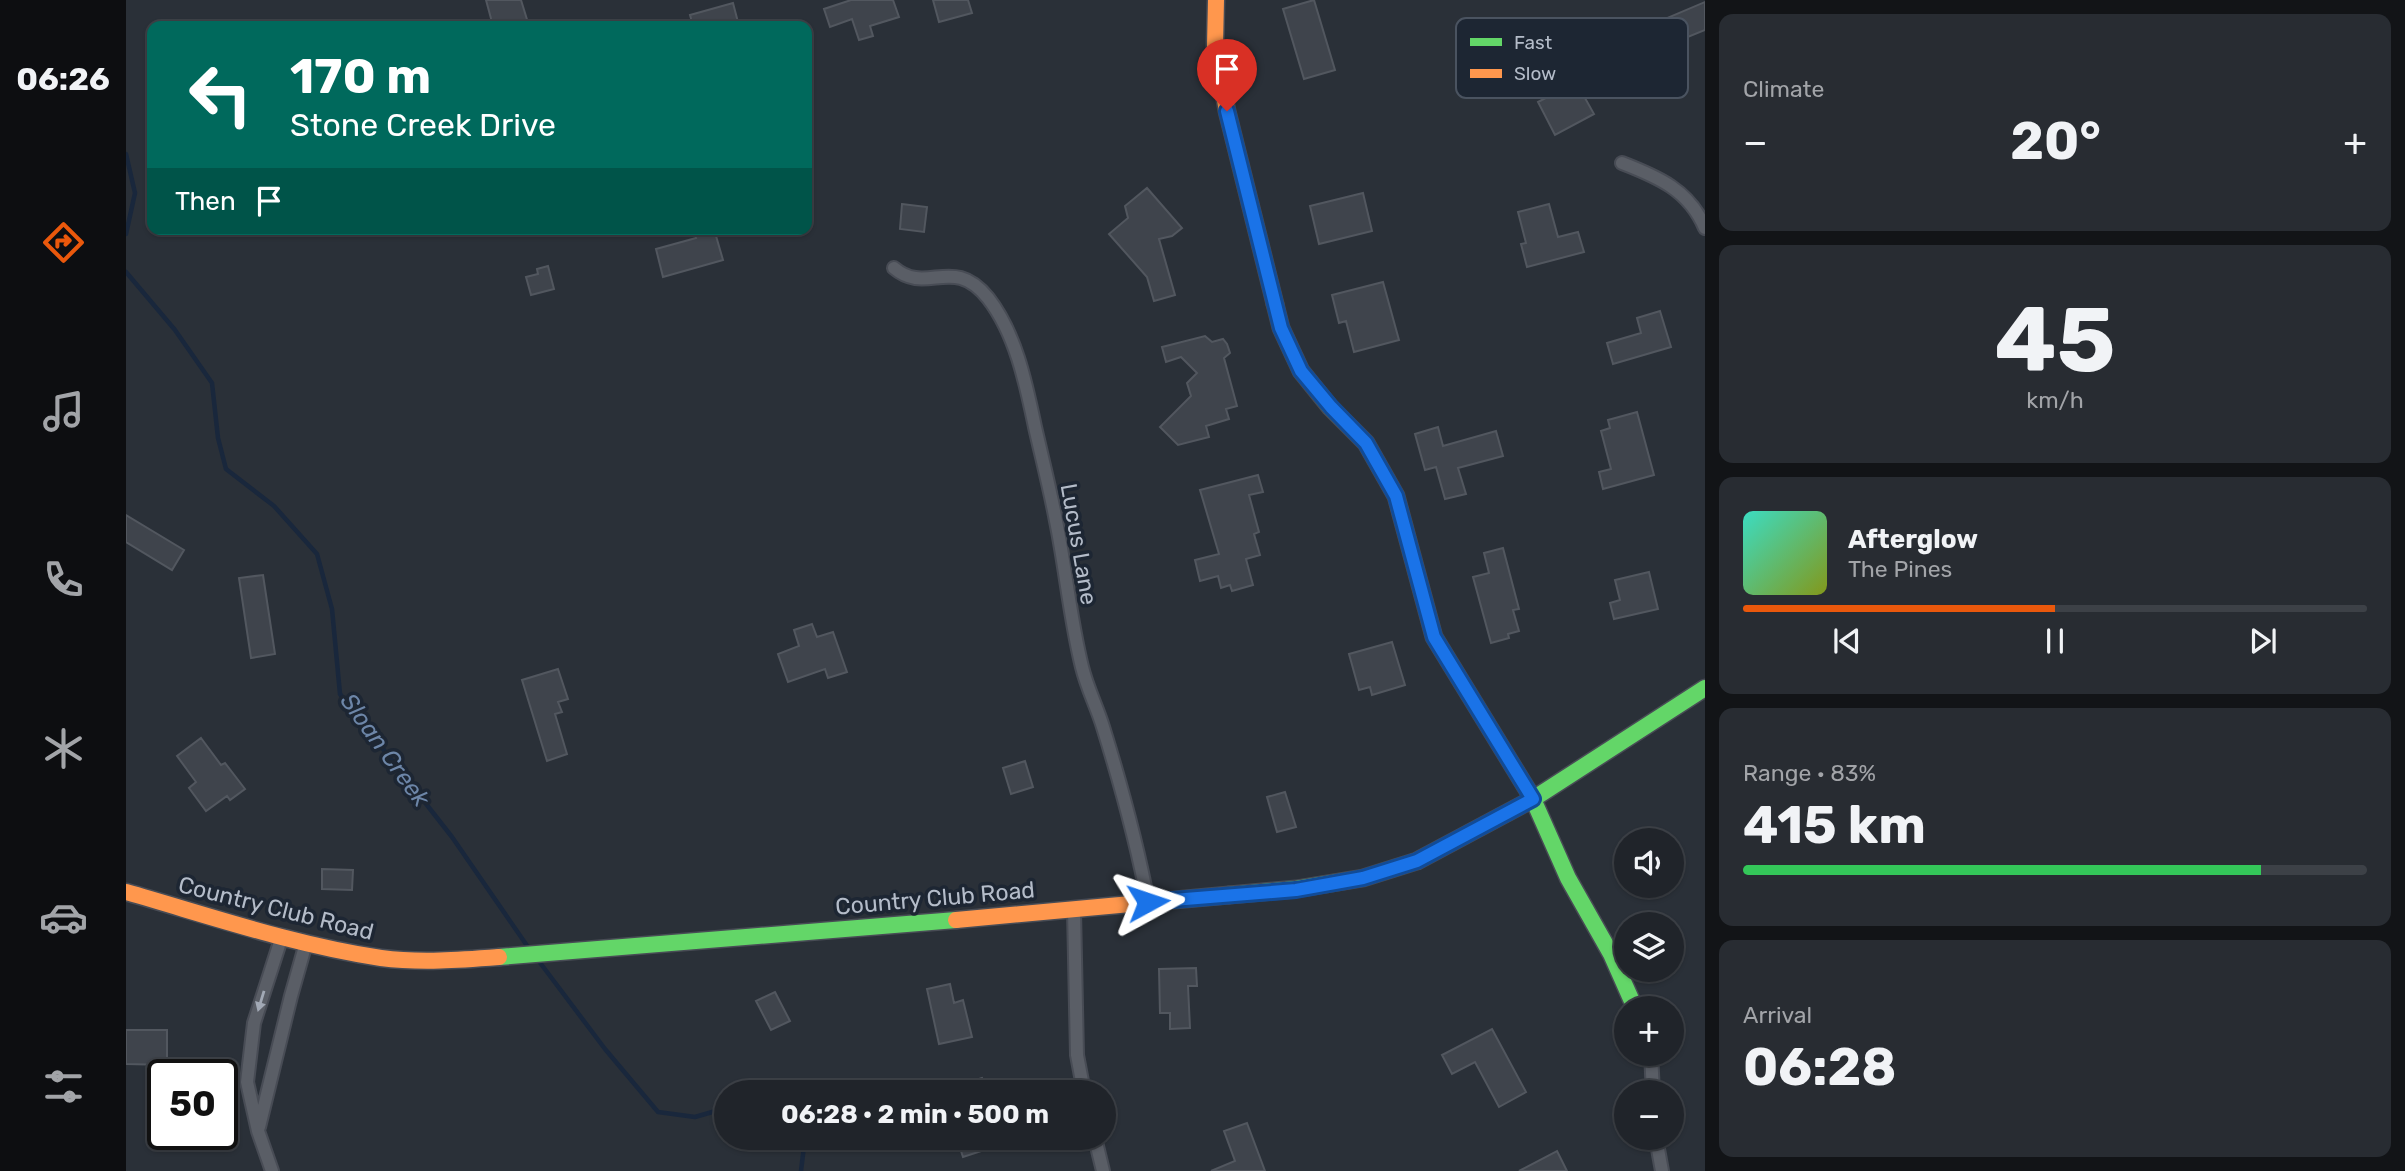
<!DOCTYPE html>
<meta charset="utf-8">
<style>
:root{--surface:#20242a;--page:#282c32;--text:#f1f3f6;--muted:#a2a4a8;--line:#3d4147;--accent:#ea580c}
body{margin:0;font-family:Rubik,sans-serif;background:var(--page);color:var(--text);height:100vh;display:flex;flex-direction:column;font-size:26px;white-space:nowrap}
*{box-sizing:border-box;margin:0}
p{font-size:23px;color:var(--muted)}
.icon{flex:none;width:38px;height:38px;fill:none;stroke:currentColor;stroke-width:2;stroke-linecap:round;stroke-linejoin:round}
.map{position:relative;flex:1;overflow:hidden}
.sheet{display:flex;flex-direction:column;gap:14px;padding:14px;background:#121417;width:700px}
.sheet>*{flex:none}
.top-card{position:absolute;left:21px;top:21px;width:665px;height:214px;border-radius:14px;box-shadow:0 2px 5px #0004,0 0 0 2px var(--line);background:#00695c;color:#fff;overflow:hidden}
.controls{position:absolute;left:1488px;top:828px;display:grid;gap:14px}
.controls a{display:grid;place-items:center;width:70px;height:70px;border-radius:50%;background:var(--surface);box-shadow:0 2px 5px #0004,0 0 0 2px var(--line);font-size:35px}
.speed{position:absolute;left:21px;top:1059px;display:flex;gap:14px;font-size:35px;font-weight:700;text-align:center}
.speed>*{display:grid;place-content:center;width:91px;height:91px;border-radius:50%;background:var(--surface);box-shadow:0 2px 5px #0004,0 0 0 2px var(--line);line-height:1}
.speed .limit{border:4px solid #111;border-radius:10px;background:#fff;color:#111}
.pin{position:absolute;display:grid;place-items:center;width:60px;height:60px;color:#fff;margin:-72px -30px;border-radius:50% 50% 50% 0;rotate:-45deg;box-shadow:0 0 7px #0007}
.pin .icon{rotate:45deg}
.me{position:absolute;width:77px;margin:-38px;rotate:85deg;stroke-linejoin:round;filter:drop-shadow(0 0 5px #0008)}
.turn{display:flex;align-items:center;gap:24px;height:147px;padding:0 28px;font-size:32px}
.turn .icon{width:91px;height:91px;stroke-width:2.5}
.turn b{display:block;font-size:49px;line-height:60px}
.then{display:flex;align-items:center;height:66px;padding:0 28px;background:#0003;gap:14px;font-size:26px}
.big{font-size:52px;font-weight:700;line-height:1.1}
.sheet .widget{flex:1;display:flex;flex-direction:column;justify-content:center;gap:10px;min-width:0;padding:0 24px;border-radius:14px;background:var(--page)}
.sheet .dial{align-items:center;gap:0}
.dial b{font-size:91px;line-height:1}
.song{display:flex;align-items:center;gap:21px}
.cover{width:84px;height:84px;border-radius:10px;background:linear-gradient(135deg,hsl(170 70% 55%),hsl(70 70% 35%))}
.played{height:7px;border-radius:4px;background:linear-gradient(90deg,var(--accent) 50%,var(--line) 50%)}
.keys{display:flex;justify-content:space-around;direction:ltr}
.heat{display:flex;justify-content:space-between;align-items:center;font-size:38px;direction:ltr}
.charge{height:10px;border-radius:5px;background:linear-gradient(90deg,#34c759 83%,var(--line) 0)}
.trip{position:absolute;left:588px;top:1080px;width:402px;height:70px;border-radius:35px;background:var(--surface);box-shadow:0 2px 5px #0004,0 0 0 2px var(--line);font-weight:700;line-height:70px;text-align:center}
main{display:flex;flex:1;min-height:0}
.dock{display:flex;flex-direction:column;width:126px;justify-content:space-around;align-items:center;background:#0d0e11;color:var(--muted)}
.dock .icon{width:49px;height:49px}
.dock .current{color:var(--accent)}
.dock b{font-size:32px;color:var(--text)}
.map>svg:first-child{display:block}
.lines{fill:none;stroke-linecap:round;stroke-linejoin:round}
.stream{stroke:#19273c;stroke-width:4.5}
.building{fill:#3f444c;stroke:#52575f;stroke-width:2}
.street-casing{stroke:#484c55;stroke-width:16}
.fast-casing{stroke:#484c55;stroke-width:19}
.slow-casing{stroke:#484c55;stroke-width:19}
.street{stroke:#5a5e66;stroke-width:12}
.fast{stroke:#63d668;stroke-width:16}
.slow{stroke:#ff974d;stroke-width:16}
.oneway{fill:#a2a9b5}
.route-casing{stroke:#114b97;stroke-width:18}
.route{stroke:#1a73e8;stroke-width:12}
.labels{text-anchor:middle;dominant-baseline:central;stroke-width:7;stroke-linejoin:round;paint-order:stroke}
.street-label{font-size:23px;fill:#b4bcc9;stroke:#1d2633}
.water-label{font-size:24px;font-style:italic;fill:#6d86a8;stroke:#1d2633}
.key{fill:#1d2633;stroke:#4a5360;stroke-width:2}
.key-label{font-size:19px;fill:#b4bcc9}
</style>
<main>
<nav class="dock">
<b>06:26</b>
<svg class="icon current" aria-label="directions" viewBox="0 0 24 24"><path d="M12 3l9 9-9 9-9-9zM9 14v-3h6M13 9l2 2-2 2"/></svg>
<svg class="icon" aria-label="music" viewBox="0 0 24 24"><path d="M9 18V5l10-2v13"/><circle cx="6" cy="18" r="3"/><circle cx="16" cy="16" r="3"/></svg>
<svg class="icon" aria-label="phone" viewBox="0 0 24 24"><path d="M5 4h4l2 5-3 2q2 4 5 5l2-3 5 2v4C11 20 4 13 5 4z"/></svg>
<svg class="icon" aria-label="climate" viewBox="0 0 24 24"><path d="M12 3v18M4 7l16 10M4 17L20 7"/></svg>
<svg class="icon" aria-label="car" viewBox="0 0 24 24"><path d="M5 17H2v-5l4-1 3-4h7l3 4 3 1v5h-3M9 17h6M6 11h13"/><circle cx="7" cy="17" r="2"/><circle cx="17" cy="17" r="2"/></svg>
<svg class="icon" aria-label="filters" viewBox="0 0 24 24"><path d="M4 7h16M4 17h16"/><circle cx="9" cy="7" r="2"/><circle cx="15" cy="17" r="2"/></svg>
</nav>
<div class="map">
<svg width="1579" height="1171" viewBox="0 0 1579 1171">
<rect width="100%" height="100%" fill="#2a3038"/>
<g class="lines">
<!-- stream -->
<path class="stream" d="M 0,154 L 9,193 L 0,234
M 0,272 L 49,330 L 86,383 L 92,438 L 100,469 L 148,506 L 191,554 L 206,609 L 214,694 L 326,837 L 404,950
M 412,960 L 479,1049 L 532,1112 L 569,1117 L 600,1108
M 675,1171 L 679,1138"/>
</g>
<!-- building -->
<path class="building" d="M 360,0 L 395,0 L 403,26 L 367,26 Z
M 725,0 L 767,0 L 773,17 L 744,26 L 747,36 L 733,40 L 726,19 L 704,27 L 698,9 Z
M 807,0 L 842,0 L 846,13 L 813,22 Z
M 1188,0 L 1209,70 L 1178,79 L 1157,9 Z
M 1579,2 L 1579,30 L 1530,50 L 1520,27 Z
M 607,3 L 613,26 L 567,26 L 564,15 Z
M 1450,82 L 1468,114 L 1429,135 L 1412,102 Z
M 1021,188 L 1056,228 L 1046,236 L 1033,239 L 1049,295 L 1028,301 L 1021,277 L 983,234 L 1002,218 L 999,206 Z
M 1237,193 L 1246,231 L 1193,244 L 1184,206 Z
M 776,204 L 801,207 L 798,232 L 774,229 Z
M 1423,204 L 1432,237 L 1452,232 L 1458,252 L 1401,267 L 1395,244 L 1400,243 L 1392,212 Z
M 567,229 L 588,229 L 597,260 L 537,277 L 530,249 L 570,238 Z
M 422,266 L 428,289 L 405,295 L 400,277 L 412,274 L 411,269 Z
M 1257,282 L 1273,340 L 1228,352 L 1220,321 L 1213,323 L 1206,295 Z
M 1534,311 L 1545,347 L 1487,364 L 1481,343 L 1515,333 L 1511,318 Z
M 1079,336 L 1086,342 L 1097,339 L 1101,344 L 1104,353 L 1098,358 L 1111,406 L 1100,409 L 1103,419 L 1080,426 L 1083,437 L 1052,445 L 1034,427 L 1065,396 L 1061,383 L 1071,373 L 1055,357 L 1040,362 L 1036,347 Z
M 1511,412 L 1528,475 L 1477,489 L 1473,472 L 1485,469 L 1475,431 L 1484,428 L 1482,420 Z
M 1312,427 L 1317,446 L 1370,431 L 1377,456 L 1332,468 L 1340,494 L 1319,499 L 1310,467 L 1299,470 L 1289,434 Z
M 1132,475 L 1137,492 L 1123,495 L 1133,532 L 1128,534 L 1134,555 L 1120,559 L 1127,585 L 1106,591 L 1104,585 L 1095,588 L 1092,576 L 1074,581 L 1069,560 L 1093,554 L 1074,490 Z
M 0,515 L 58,550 L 46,570 L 0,542 Z
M 1377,548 L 1393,609 L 1387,610 L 1393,631 L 1382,634 L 1383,638 L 1365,643 L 1347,577 L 1363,573 L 1358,553 Z
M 1523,572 L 1532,609 L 1488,619 L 1484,603 L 1494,600 L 1489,580 Z
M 137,575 L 149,654 L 125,658 L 113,578 Z
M 686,624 L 691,637 L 707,632 L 721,672 L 702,678 L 699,669 L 662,682 L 652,654 L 673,646 L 668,630 Z
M 1266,642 L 1279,685 L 1246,695 L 1244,687 L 1233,690 L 1223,654 Z
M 432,669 L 442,699 L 432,702 L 436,712 L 429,714 L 441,754 L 421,761 L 396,680 Z
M 75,738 L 95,765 L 99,763 L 119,789 L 104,800 L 101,796 L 80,811 L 63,788 L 70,782 L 51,756 Z
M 899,761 L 907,787 L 885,794 L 877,768 Z
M 1159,792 L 1170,827 L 1151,832 L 1141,797 Z
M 196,869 L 227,870 L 226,890 L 196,889 Z
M 1070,968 L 1071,986 L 1062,986 L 1064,1028 L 1044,1029 L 1044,1013 L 1034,1013 L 1033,969 Z
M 824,984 L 828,1003 L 837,1000 L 846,1037 L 813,1044 L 801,989 Z
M 649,992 L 664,1021 L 645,1030 L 630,1001 Z
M 1366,1029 L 1400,1092 L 1373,1107 L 1349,1062 L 1326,1074 L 1316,1055 Z
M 0,1030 L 41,1030 L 41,1065 L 0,1064 Z
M 856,1078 L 861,1092 L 823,1092 L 822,1089 Z
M 1121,1123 L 1139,1171 L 1085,1171 L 1109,1161 L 1098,1131 Z
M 847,1138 L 889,1138 L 889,1140 L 837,1157 L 832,1142 Z
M 1431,1151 L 1441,1171 L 1393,1171 Z"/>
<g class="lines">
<defs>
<path id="street" d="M 1496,163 C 1532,177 1563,190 1579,228
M 768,268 C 801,296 827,254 862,298 C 890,334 900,384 909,427 C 916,458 924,489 930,521 C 940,570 944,619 956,667 C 961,688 971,707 977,727 C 995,785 1011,844 1022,902
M 948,910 L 951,1055 L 958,1092
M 1525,1054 L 1527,1092
M 133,1127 L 165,996 L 180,943
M 969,1138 L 977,1171
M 1530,1138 L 1536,1171
M 146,1171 L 132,1131 L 121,1082 L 128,1023 L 156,936"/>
<path id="fast" d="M 1149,304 L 1155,328 L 1175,371 L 1204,407 L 1240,443 L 1270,496 L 1308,637 L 1407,799 L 1442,878 L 1485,954 L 1509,1008
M 1103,895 L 1170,889 L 1237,878 L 1291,861 L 1407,799 L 1579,688
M 373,957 L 830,920"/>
<path id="slow" d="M 1090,0 L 1089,46 L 1101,111 L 1149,304
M 0,892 C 84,916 168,945 255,958 C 294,963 334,960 373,957
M 830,920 L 1103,895"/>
</defs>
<!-- street casing -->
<use href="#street" class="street-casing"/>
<!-- fast casing -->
<use href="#fast" class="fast-casing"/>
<!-- slow casing -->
<use href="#slow" class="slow-casing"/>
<!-- street -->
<use href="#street" class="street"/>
<!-- fast -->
<use href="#fast" class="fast"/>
<!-- slow -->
<use href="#slow" class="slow"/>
</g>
<!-- one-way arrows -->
<defs><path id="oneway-solid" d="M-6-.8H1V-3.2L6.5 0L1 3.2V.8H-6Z" transform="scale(1.75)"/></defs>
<use class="oneway" href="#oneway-solid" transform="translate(135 1001) rotate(107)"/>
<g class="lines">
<defs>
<path id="route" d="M 1022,902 L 1170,890 L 1237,878 L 1291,861 L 1407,799 L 1308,637 L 1270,496 L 1240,443 L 1205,407 L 1175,371 L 1155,328 L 1101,111"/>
</defs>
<!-- route casing -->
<use href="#route" class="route-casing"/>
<!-- route -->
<use href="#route" class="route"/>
</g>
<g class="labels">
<!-- street labels -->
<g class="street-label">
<text transform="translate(953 544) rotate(80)">Lucus Lane</text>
<text transform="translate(809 898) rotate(-5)">Country Club Road</text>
<text transform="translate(150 908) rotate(14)">Country Club Road</text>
</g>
<!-- water labels -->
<g class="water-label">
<text transform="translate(259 750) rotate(54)">Sloan Creek</text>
</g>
</g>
<!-- legend -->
<rect x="1330" y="18" width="232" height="80" rx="10" class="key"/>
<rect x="1344" y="38" width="32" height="8" fill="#63d668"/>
<rect x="1344" y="69" width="32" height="9" fill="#ff974d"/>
<g class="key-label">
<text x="1388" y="49">Fast</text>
<text x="1388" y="80">Slow</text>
</g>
</svg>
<div class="controls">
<a><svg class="icon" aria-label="sound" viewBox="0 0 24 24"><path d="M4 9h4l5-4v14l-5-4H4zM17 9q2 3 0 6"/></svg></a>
<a><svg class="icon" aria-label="layers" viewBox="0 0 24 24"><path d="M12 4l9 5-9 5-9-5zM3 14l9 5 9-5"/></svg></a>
<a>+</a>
<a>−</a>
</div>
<div class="speed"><div class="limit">50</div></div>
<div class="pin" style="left:1101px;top:111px;background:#d93025"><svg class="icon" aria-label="arrive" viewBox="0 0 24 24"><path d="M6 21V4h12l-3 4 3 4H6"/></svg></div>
<svg class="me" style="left:1022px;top:902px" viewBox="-20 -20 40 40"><path d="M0-17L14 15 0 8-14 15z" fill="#1a73e8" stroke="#fff" stroke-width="4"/></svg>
<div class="trip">06:28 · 2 min · 500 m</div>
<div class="top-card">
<div class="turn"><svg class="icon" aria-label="left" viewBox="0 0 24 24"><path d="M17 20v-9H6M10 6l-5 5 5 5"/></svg><div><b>170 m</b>Stone Creek Drive</div></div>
<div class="then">Then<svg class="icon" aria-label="arrive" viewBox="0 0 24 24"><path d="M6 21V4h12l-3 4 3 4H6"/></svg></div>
</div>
</div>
<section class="sheet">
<div class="widget"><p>Climate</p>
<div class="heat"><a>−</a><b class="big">20°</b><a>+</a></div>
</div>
<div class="widget dial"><b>45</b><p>km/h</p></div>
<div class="widget">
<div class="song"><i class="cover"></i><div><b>Afterglow</b><p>The Pines</p></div></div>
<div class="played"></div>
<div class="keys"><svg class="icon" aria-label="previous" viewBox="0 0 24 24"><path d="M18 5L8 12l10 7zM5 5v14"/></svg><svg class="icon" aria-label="pause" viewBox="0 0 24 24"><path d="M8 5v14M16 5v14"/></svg><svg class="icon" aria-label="next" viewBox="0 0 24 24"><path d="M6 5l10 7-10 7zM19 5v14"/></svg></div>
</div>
<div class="widget"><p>Range · 83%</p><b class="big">415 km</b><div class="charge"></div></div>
<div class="widget"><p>Arrival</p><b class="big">06:28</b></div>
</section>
</main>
